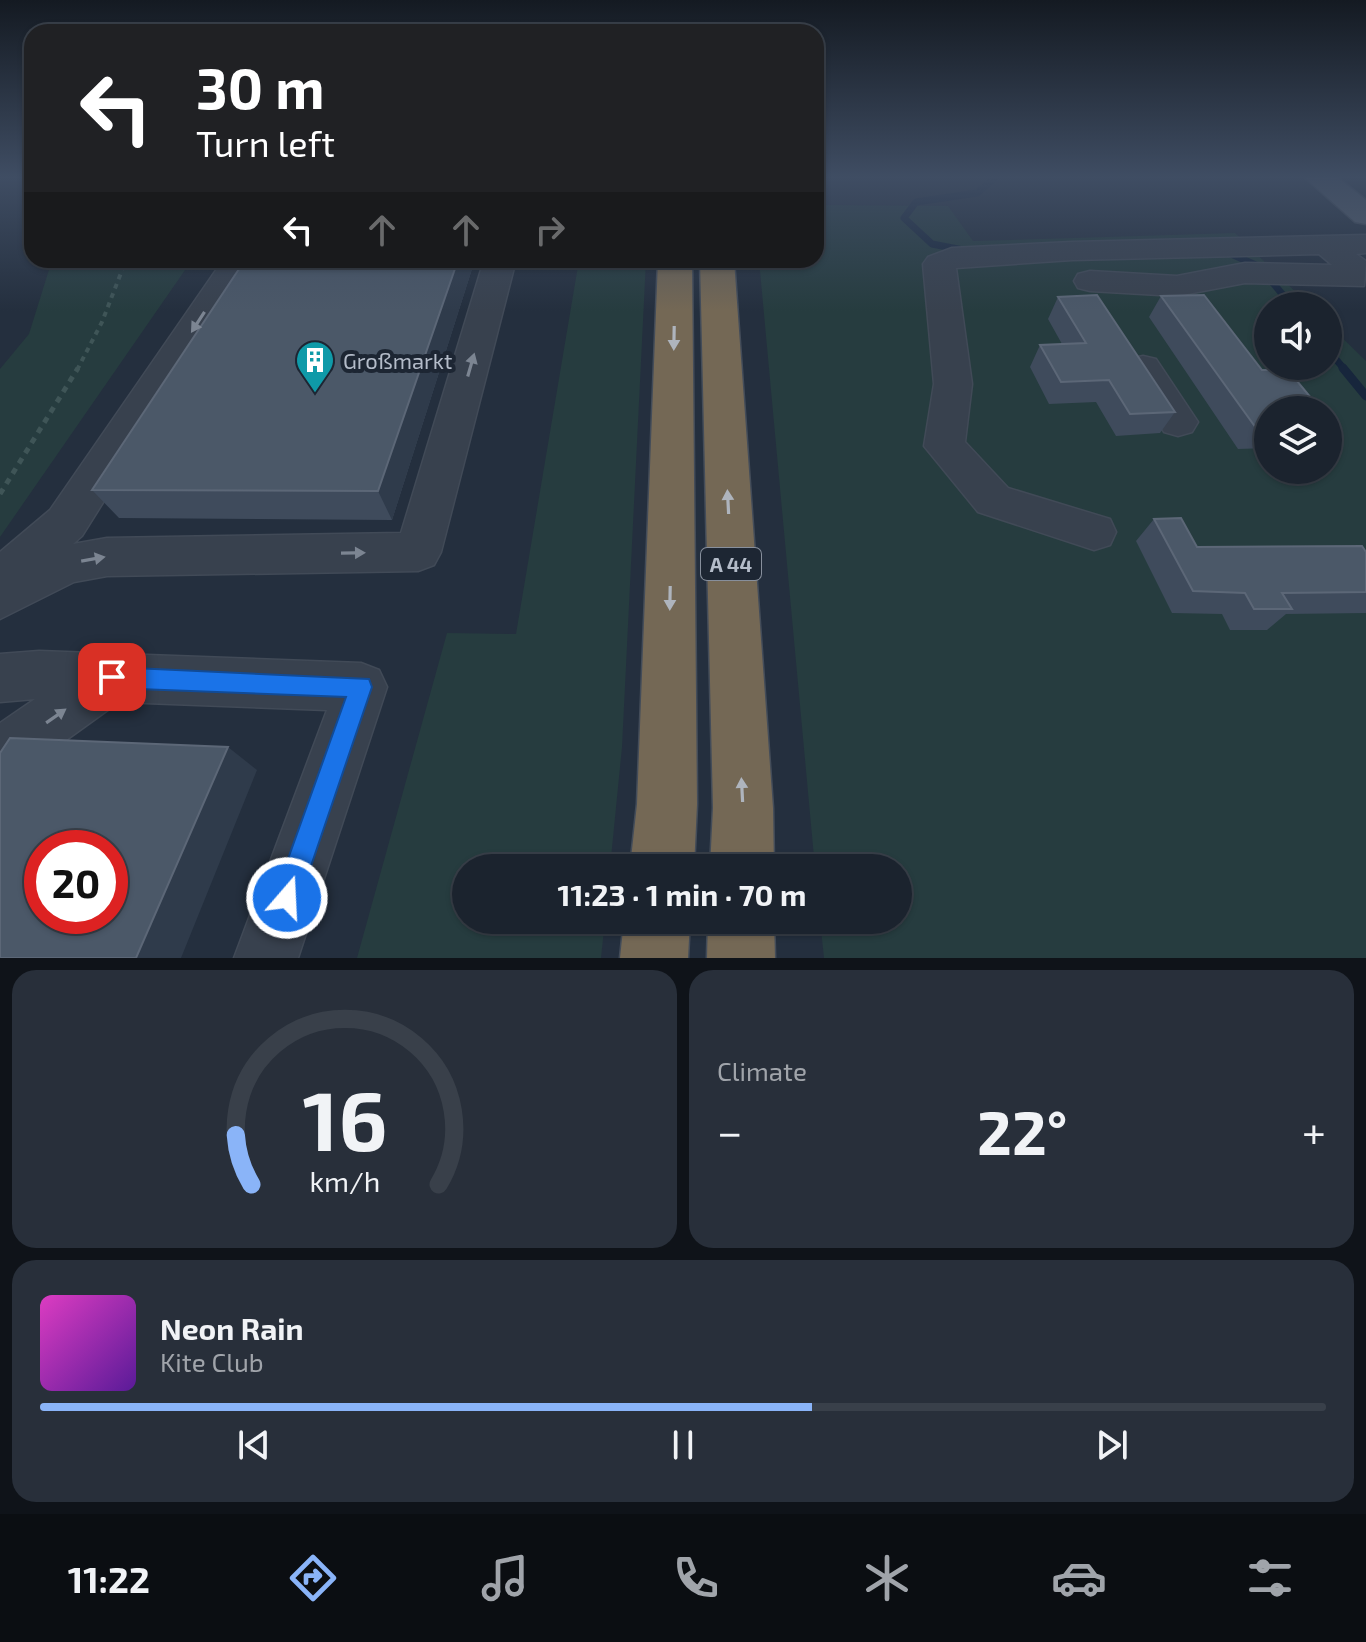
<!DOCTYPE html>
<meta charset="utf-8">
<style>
:root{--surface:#1b232e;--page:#282f3a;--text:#f1f3f6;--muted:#a0a4aa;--line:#39404a;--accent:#8ab4f8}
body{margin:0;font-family:"Exo 2",sans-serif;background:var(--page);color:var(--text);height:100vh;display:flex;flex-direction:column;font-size:30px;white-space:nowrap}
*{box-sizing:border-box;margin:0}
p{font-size:26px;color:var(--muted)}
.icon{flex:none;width:44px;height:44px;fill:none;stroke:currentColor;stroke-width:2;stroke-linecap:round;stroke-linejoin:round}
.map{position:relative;height:958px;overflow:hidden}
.drawer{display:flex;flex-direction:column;gap:12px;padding:12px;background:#0f1319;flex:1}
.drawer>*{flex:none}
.hud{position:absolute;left:24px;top:24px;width:800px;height:244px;border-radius:24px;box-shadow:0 2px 6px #0004,0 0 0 2px var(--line);background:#202124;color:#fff;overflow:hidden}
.fabs{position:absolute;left:1254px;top:292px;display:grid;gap:16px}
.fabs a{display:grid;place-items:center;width:88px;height:88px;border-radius:50%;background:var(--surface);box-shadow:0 2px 6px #0004,0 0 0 2px var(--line);font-size:40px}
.speed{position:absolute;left:24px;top:830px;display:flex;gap:16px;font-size:40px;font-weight:700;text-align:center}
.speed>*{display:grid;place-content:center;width:104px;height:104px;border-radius:50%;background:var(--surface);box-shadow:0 2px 6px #0004,0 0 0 2px var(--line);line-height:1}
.speed .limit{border:12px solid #d22;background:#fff;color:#111}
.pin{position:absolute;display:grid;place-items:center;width:68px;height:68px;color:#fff;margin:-34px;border-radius:16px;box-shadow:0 4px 12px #0006}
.me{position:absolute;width:88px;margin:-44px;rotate:19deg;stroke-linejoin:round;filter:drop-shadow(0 0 6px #0008)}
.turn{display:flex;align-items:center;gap:28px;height:168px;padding:0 40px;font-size:36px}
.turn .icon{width:104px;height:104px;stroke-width:2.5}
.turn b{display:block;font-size:56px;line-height:68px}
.lanes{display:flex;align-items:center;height:76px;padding:0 40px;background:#0003;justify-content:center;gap:40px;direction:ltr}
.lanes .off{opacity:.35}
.big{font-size:60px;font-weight:700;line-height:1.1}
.drawer .widget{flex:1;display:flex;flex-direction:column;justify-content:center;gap:12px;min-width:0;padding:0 28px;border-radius:24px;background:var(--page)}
.drawer .dial{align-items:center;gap:0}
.dial svg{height:208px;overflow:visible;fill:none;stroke:var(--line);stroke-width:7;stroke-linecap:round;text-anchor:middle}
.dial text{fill:var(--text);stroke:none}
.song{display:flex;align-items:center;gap:24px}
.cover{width:96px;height:96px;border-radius:12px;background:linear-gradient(135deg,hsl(310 70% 55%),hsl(270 70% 35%))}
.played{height:8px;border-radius:4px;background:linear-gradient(90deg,var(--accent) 60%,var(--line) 60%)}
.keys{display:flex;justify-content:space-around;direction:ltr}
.heat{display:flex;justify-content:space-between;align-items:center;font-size:44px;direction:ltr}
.drawer .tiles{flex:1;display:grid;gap:12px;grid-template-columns:1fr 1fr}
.widget:last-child{grid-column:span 2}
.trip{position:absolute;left:452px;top:854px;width:460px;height:80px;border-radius:40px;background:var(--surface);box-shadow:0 2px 6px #0004,0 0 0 2px var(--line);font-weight:700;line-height:80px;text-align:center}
.tabs{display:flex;height:128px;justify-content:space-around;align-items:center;background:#0b0e12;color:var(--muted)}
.tabs .icon{width:56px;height:56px}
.tabs .on{color:var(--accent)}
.tabs b{font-size:36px;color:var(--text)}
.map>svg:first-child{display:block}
.green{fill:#263c3f;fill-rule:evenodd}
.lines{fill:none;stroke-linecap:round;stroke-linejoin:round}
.stream-far1{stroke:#17263c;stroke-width:7}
.stream{stroke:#17263c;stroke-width:9}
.minor-casing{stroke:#414a57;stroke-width:3}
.major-casing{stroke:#414a57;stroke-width:3}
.highway-casing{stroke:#434c59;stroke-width:3}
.path-far1{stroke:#3f5557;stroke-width:4;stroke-dasharray:5 5;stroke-linecap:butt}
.path{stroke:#3f5557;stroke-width:5;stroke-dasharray:6 6;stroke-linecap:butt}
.minor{fill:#38414e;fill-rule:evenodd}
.major{fill:#56606e;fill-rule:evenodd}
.highway{fill:#746855;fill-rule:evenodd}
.wall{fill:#3f4b5c}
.shaded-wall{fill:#2f3b4b}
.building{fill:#4b5868;stroke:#5c6777;stroke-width:2;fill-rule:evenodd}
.oneway{fill:#7c8592}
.oneway2{fill:#aeb4bd}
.route{fill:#1a73e8;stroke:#114b97;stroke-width:2}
.labels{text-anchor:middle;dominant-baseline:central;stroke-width:8;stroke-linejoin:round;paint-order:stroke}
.shield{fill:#1d2633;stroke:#878f9c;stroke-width:2}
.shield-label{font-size:20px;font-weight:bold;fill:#b4bcc9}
.poi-label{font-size:22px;fill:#b4bcc9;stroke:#1d2633;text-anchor:start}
</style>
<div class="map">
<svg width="1366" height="958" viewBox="0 0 1366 958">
<rect width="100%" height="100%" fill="#242f3e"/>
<!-- green -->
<path class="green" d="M 816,205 L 948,206 L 973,241 L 1235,233 L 1310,306 L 1268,306 L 1268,366 L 1328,366 L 1328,324 L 1366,361 L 1366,958 L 824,958 L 820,920 L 898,920 L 898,868 L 815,868 L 759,260 L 816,260 ZM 1268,410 L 1328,410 L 1328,470 L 1268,470 Z
M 52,260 L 192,260 L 0,537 L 0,369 L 29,334 Z
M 579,260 L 646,260 L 622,747 L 610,868 L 466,868 L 466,920 L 605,920 L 601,958 L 357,958 L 447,633 L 516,634 Z"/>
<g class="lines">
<!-- stream-far1 -->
<path class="stream-far1" d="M 963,250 L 932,244 L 904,218 L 916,202 L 977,193 L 996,177
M 1227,252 L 1260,267 L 1292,306
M 1328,350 L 1345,370"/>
<!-- stream -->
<path class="stream" d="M 1343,368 L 1366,396"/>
<defs>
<path id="minor" d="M 1366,235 L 1366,253 L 1356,254 L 1366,261 L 1364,286 L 1245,283 L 1177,296 L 1090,291 L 1078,288 L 1074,281 L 1078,274 L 1090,271 L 1177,276 L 1245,263 L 1332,265 L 1319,254 L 1072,260 L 956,268 L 972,384 L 965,442 L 1008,488 L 1110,519 L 1116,532 L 1110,545 L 1094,550 L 978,512 L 924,446 L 934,384 L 923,264 L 928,257 L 952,248 L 1072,242 Z
M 223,260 L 260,260 L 248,271 L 82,536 L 73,544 L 107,538 L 401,533 L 484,260 L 516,260 L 441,552 L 434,565 L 418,571 L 107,576 L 74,582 L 0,619 L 0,552 L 50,510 Z
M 1143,356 L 1156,359 L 1198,422 L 1192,432 L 1178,436 L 1164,432 L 1125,368 L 1130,359 Z
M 39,651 L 361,663 L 379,670 L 387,687 L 298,958 L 234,958 L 327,710 L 119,702 L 19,774 L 0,782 L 0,723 L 35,699 L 0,702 L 0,654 Z"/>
<path id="major" d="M 1304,177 L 1337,177 L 1366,200 L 1366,224 L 1355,222 Z"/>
<path id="highway" d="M 658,260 L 692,260 L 697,804 L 694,868 L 630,868 L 637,804 Z
M 700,260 L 734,260 L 773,808 L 774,868 L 710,868 L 713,808 Z
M 624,920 L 690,920 L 688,958 L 620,958 Z
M 708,920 L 774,920 L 775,958 L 707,958 Z"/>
</defs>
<!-- minor casing -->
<use href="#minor" class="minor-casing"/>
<!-- major casing -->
<use href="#major" class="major-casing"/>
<!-- highway casing -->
<use href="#highway" class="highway-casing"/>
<!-- path-far1 -->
<path class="path-far1" d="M 77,370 L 102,322 L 126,260"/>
<!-- path -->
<path class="path" d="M 0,494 L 78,368"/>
<!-- minor -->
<use href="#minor" class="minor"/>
<!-- major -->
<use href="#major" class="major"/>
<!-- highway -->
<use href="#highway" class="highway"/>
</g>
<!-- wall -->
<path class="wall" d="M 245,260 L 470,260 L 472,269 L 392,520 L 119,518 L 92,490 Z
M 1161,296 L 1268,410 L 1268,448 L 1238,449 L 1149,317 Z
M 1058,297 L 1175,412 L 1160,433 L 1116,436 L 1096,402 L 1049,404 L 1030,367 L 1040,345 L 1062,344 L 1048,319 Z
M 1154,519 L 1197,547 L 1366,552 L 1366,613 L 1286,614 L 1267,630 L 1230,630 L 1222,614 L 1172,613 L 1136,541 Z"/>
<!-- shaded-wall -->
<path class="shaded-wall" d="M 458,260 L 470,260 L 472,269 L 392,520 L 378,491 Z
M 228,747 L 257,770 L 181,958 L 136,958 Z"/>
<!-- building -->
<path class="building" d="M 245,260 L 458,260 L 378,491 L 92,490 Z
M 1097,295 L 1175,412 L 1130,414 L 1109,380 L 1061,382 L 1040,345 L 1086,343 L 1058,297 Z
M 1204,295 L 1262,370 L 1288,370 L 1321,410 L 1268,410 L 1268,428 L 1256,428 L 1161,296 Z
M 1328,419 L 1334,427 L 1328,427 Z
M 1181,518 L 1197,547 L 1362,546 L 1366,552 L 1366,592 L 1282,593 L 1292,609 L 1254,609 L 1245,593 L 1193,591 L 1154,519 Z
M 10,738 L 228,747 L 136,958 L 0,958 L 0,753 ZM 42,848 L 110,848 L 110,916 L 42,916 Z"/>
<!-- one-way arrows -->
<defs><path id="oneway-solid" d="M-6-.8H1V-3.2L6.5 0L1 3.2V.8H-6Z" transform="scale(2)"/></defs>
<g class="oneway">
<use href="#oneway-solid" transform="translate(198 322) rotate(123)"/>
<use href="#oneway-solid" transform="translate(471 365) rotate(-74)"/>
<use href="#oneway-solid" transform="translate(353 553) rotate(-1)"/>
<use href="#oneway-solid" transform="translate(93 559) rotate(-10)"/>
<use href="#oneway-solid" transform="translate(56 716) rotate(-35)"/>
</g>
<g class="oneway2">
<use href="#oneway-solid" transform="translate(674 338) rotate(91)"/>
<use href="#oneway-solid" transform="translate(728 502) rotate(-93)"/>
<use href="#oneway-solid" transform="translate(670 598) rotate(91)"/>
<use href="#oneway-solid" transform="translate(742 790) rotate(-93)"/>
</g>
<!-- sky -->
<linearGradient id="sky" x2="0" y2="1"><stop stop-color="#141a22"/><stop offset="0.57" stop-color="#3f4d63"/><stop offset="1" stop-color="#3f4d63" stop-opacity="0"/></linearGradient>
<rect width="1366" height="311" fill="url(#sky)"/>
<!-- route -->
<path class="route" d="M 112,667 L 369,679 L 372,687 L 297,907 L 287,911 L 278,907 L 274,898 L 346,697 L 112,688 L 104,685 L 101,677 L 104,670 Z"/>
<!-- icons -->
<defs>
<symbol id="building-pin" viewBox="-11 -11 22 30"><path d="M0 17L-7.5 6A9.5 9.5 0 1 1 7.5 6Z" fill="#0f9aa8" stroke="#1d2633"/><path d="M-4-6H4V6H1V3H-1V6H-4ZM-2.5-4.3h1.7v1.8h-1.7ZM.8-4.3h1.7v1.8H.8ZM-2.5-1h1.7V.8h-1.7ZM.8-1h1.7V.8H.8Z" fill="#fff"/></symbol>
</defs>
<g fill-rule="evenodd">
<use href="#building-pin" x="293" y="338" width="44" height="60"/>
</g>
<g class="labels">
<!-- shield labels -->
<rect class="shield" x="701" y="548" width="60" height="32" rx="6"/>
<g class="shield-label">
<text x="731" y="564">A 44</text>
</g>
<!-- poi labels -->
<g class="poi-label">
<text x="343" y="360">Großmarkt</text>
</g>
</g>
</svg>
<div class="fabs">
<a><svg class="icon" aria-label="sound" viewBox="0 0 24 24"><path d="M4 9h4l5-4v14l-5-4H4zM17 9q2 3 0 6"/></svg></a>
<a><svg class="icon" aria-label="layers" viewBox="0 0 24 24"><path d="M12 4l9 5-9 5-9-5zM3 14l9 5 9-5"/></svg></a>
</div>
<div class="speed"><div class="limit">20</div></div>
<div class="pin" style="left:112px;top:677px;background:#d93025"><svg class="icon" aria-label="arrive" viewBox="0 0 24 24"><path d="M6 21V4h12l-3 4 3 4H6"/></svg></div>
<svg class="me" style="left:287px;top:898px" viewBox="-20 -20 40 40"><circle r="17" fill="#1a73e8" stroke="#fff" stroke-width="3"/><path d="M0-11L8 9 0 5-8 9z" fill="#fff"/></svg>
<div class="trip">11:23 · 1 min · 70 m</div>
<div class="hud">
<div class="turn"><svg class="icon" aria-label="left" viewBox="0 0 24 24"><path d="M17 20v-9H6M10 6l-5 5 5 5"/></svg><div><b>30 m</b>Turn left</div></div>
<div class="lanes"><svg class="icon" aria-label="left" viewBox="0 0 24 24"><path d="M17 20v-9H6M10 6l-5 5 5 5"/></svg><svg class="icon off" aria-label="ahead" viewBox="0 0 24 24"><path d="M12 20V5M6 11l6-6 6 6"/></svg><svg class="icon off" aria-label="ahead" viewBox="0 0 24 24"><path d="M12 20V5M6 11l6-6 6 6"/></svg><svg class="icon off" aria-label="right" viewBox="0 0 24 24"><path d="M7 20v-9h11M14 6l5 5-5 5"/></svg></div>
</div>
</div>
<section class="drawer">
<div class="tiles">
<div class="widget dial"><svg viewBox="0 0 100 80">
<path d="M14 69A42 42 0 1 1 86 69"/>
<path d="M14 69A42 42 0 0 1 8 50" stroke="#8ab4f8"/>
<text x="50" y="56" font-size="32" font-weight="700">16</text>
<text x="50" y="72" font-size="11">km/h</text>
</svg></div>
<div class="widget"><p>Climate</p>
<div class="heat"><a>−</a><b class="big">22°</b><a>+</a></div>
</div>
<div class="widget">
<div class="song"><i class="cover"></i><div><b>Neon Rain</b><p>Kite Club</p></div></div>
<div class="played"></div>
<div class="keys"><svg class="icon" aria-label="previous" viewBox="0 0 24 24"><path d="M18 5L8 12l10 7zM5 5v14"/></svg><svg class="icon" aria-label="pause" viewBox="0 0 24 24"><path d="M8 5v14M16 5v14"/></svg><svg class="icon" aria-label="next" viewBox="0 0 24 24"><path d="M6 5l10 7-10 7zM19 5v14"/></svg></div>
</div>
</div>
</section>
<nav class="tabs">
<b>11:22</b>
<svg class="icon on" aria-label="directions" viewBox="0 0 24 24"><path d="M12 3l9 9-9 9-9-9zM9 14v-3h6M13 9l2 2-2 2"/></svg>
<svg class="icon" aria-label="music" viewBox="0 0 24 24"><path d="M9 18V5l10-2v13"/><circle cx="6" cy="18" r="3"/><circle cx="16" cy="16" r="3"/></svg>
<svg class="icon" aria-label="phone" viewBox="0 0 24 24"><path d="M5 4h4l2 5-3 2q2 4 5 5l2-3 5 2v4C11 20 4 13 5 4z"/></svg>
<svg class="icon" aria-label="climate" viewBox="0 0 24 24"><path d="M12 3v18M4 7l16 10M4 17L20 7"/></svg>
<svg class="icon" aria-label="car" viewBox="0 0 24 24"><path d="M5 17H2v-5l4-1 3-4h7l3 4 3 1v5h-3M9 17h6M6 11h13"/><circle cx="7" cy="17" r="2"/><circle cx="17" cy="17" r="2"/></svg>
<svg class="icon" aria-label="filters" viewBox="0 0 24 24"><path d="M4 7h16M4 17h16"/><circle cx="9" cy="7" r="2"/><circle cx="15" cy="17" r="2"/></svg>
</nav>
